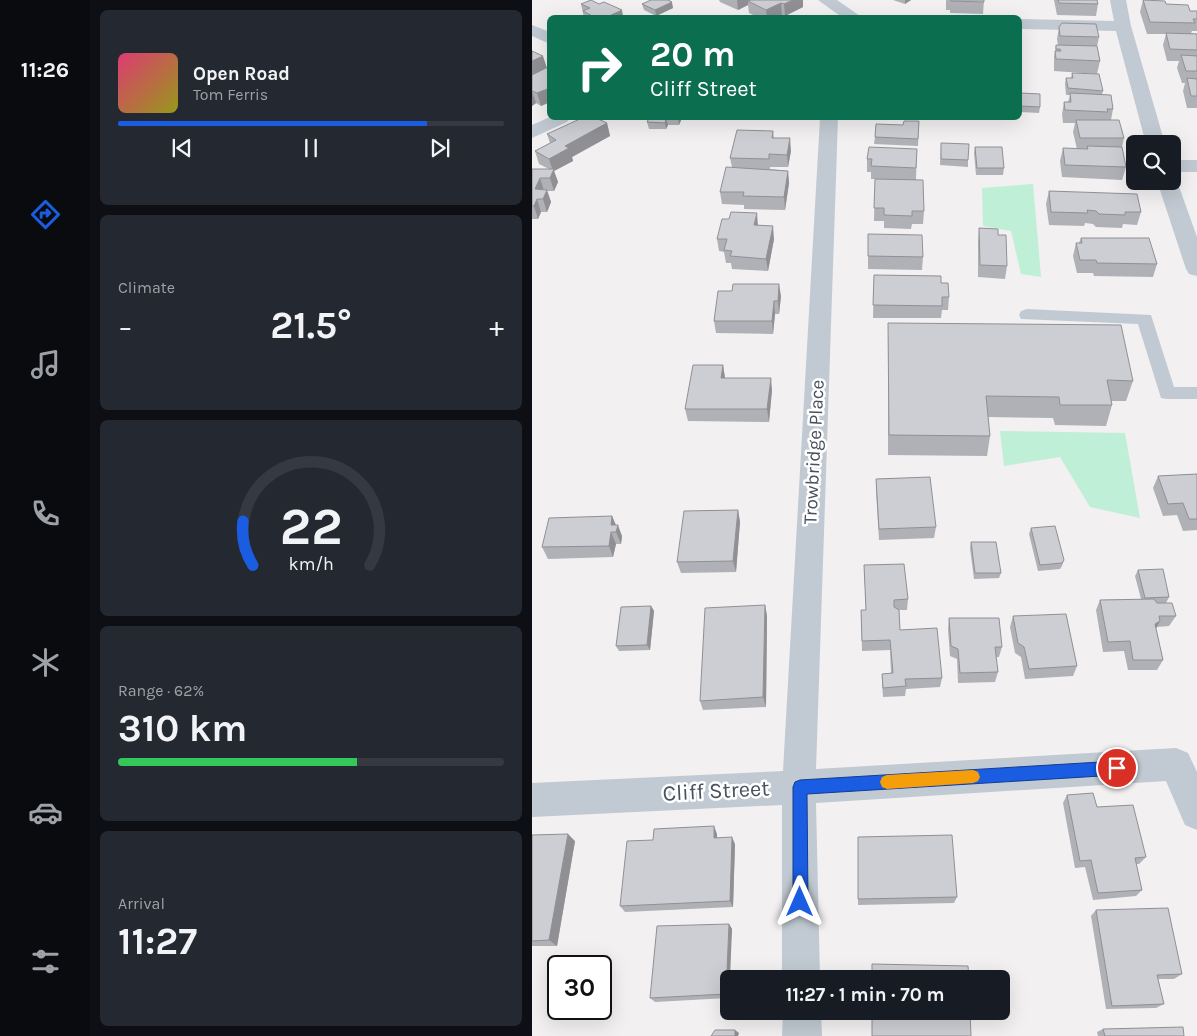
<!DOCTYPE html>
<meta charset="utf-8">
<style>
:root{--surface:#171b24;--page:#242831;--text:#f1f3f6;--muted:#9ea1a6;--line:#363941;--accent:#1a5de2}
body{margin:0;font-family:Karla,sans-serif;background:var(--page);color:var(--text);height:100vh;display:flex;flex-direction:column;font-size:19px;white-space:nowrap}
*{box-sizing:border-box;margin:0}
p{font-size:16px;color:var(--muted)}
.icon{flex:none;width:28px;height:28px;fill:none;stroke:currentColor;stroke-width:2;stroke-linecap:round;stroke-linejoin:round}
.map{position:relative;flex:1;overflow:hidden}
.details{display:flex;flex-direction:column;gap:10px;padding:10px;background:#0d0f14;width:442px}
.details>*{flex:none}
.top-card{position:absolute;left:15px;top:15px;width:475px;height:105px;border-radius:8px;box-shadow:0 5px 20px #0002;background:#0b6e4f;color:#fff;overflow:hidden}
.controls{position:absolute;left:594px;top:135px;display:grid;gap:10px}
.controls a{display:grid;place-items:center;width:55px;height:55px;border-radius:8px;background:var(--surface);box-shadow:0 5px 20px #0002;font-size:25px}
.speed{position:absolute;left:15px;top:955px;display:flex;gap:10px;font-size:25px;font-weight:700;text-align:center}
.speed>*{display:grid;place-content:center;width:65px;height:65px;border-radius:50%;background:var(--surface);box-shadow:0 5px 20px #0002;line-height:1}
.speed .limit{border:2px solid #111;border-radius:8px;background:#fff;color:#111}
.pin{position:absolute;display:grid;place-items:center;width:42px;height:42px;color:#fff;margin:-21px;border:2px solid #fff;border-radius:50%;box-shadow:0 1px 5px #0007}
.me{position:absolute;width:55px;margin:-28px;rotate:0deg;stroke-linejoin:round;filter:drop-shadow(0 0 4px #0008)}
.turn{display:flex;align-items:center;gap:18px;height:105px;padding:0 20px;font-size:22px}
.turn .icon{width:65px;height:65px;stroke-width:2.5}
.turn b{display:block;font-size:35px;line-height:42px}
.big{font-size:38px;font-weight:700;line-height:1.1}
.details .widget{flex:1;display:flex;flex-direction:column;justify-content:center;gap:8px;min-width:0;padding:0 18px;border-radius:8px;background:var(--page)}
.details .dial{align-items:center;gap:0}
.dial svg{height:130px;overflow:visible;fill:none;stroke:var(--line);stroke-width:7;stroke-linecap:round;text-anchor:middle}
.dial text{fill:var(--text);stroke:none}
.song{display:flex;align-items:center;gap:15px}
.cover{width:60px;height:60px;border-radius:8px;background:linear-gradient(135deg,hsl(340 70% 55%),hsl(60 70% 35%))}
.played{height:5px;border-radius:2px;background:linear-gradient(90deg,var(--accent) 80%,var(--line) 80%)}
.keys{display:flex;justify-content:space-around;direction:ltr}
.heat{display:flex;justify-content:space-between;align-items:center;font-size:28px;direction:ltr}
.charge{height:8px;border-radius:4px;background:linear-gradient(90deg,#34c759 62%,var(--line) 0)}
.trip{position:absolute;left:188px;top:970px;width:290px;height:50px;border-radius:8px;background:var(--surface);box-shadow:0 5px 20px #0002;font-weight:700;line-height:50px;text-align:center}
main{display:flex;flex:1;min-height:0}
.menu{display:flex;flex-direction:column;width:90px;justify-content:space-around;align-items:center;background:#090b0e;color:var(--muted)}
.menu .icon{width:35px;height:35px}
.menu .on{color:var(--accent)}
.menu b{font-size:22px;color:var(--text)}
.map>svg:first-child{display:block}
.green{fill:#bfefd6}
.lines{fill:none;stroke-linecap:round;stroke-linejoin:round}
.service{fill:#c1c9d2;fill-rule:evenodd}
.minor{fill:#c1c9d2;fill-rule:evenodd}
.wall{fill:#b0b1b6}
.shaded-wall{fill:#909094}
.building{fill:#cdced4;stroke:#909094}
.route{fill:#1a5de2;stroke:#113c93}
.slow{fill:#f59e0b}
.labels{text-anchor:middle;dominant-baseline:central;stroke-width:5;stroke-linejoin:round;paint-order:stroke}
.street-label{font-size:19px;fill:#48515d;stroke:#fff}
.near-street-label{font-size:22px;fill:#48515d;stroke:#fff}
</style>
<main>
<nav class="menu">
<b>11:26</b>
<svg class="icon on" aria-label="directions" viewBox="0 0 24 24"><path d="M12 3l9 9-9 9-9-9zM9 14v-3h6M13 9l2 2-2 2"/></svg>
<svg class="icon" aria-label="music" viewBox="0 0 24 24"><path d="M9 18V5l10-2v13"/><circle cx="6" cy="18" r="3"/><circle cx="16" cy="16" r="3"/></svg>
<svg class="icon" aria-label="phone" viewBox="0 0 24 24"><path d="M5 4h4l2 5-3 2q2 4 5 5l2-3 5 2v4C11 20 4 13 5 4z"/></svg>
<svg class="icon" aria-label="climate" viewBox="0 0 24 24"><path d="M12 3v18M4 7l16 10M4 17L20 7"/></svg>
<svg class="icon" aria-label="car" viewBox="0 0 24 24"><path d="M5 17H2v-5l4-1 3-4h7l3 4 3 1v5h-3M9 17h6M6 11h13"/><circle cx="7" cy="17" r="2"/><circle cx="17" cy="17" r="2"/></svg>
<svg class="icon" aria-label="filters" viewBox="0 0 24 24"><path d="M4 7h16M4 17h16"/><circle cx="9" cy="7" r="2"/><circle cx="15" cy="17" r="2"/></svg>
</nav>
<section class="details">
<div class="widget">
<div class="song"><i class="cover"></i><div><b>Open Road</b><p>Tom Ferris</p></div></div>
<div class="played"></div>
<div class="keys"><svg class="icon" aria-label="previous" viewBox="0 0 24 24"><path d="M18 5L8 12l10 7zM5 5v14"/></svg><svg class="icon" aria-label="pause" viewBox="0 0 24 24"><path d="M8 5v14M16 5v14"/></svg><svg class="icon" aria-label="next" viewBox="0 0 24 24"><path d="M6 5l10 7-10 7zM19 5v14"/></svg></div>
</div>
<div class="widget"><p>Climate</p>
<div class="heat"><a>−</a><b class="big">21.5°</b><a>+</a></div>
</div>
<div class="widget dial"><svg viewBox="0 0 100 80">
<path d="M14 69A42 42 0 1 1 86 69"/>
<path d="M14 69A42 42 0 0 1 8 42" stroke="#1a5de2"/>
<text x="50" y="56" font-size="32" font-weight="700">22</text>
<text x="50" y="72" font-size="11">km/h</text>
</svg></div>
<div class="widget"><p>Range · 62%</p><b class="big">310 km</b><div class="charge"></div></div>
<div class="widget"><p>Arrival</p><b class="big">11:27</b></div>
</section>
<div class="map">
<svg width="665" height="1036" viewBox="0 0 665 1036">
<rect width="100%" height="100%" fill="#f2f0f0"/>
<!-- green -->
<path class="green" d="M 501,184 L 509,277 L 489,274 L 479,231 L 451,226 L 450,188 Z
M 468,431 L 593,433 L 608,518 L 558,507 L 528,457 L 472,466 Z"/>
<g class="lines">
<!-- service -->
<path class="service" d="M 495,309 L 619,315 L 642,387 L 665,387 L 665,399 L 635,399 L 629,398 L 606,324 L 489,319 L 487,315 L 489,311 Z"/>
<!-- minor -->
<path class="minor" d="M 286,0 L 305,0 L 331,18 L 311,18 Z
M 578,0 L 594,0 L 599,26 L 633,144 L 614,144 L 584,31 L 488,29 L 488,19 L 582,21 Z
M 0,25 L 18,32 L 18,44 L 0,36 Z
M 18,117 L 38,118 L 35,122 L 0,138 L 0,125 Z
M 288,118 L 306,118 L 284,769 L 644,748 L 656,753 L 665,772 L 665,830 L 653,825 L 634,781 L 284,803 L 288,979 L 250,979 L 250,805 L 0,817 L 0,783 L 251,771 Z
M 640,160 L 665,160 L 665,172 L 640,172 Z
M 640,176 L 645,181 L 665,237 L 665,276 L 657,274 L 654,269 L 625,181 L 640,181 Z
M 251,1011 L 289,1011 L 290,1036 L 250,1036 Z"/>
</g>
<!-- wall -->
<path class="wall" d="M 119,0 L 138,0 L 137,1 L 141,8 L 124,16 L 112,10 L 110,4 Z
M 187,0 L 271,0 L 271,7 L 253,16 L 250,15 L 244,18 L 227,18 L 217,13 L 216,5 L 206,10 L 188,2 Z
M 361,0 L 379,0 L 373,4 Z
M 414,0 L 452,0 L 451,14 L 418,13 L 418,10 L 414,10 Z
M 522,0 L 565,0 L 566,4 L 564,16 L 525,15 Z
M 611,0 L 634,4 L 658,11 L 665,11 L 665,31 L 660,31 L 659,33 L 665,34 L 665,108 L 655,108 L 651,91 L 653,83 L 650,83 L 645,68 L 647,61 L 635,61 L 631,45 L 634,34 L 615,34 L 608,12 Z
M 49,4 L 91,16 L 88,18 L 52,18 Z
M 527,27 L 567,37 L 565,47 L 568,61 L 565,74 L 522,71 L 522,57 L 524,45 L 526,45 L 525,39 Z
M 0,51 L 15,68 L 18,66 L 18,102 L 9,106 L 4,103 L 0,106 Z
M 540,73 L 571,91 L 570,94 L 581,109 L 579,120 L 592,138 L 590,147 L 594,167 L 590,180 L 530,177 L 528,161 L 531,148 L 545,149 L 541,132 L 543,123 L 531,123 L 530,114 L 532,102 L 536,102 L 538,95 L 534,95 L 533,84 L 534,78 L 539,78 Z
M 488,93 L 508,107 L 507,113 L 488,112 Z
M 117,118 L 150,118 L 147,125 L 136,125 L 134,129 L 117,129 L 115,122 Z
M 333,118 L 380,118 L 380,119 L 333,119 Z
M 387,121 L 386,146 L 342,144 L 343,137 L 371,125 Z
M 75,123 L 78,136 L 40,157 L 41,161 L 22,171 L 26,182 L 22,191 L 15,191 L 19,202 L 15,212 L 9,212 L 6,219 L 0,219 L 0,169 L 17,169 L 7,164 L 3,151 L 18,143 L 15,134 Z
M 241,131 L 242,138 L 259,151 L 256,167 L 238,167 L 238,169 L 256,171 L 257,183 L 253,210 L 212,209 L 212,205 L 190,204 L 188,192 L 200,167 L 198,158 Z
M 409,143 L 436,160 L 436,167 L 408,165 Z
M 443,147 L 472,168 L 471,175 L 444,175 L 442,153 Z
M 385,149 L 384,179 L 392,211 L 391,224 L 380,224 L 379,229 L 352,228 L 352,221 L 342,221 L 343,179 L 339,179 L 339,172 L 335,172 L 335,159 Z
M 517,191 L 609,212 L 605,225 L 591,224 L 590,228 L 564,227 L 561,224 L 553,223 L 552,226 L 517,225 L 514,204 Z
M 226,226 L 242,239 L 236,271 L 200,269 L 199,263 L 194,263 L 192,252 L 187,251 L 185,239 Z
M 447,228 L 466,235 L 475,266 L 473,279 L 446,277 L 446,241 Z
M 336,234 L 391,257 L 390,270 L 336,269 Z
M 549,238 L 625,264 L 621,277 L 562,276 L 561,273 L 545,273 L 541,256 L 544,243 L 547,243 Z
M 342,275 L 409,283 L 417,297 L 416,310 L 410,310 L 409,318 L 341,318 Z
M 249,296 L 247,314 L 243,314 L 241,334 L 184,333 L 182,321 Z
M 356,323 L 601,381 L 594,401 L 579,401 L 580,405 L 574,426 L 523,425 L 521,418 L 456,417 L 458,436 L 455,456 L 356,455 Z
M 191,365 L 193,378 L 240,390 L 237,422 L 156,421 L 153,409 Z
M 665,474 L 665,530 L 651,531 L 645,515 L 631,516 L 621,488 L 626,476 Z
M 344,479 L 404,527 L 402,538 L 347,540 L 344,490 Z
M 206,510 L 208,522 L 204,572 L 149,573 L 145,562 Z
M 80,516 L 84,525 L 90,536 L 89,544 L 84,544 L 81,557 L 16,559 L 10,547 Z
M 499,528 L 532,560 L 530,566 L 528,569 L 506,571 L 497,534 Z
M 439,542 L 469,573 L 467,578 L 442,579 L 438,548 Z
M 332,565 L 376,599 L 375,610 L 367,610 L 368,630 L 410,678 L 408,687 L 374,689 L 373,696 L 351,697 L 350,683 L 350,674 L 359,673 L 358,650 L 330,651 L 329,610 L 334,610 Z
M 606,570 L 637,597 L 634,603 L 625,603 L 644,616 L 637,626 L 625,627 L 624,629 L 631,660 L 625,670 L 596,670 L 592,651 L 571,652 L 564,610 L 568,600 L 609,599 L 603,576 Z
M 233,605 L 235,616 L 234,707 L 171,710 L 168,701 Z
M 119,606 L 122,611 L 118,650 L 87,651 L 84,646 Z
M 481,616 L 545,666 L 541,676 L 493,679 L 489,657 L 483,653 L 478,627 Z
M 417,618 L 470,647 L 467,657 L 464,657 L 466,672 L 463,682 L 426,683 L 425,659 L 418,656 L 416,629 Z
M 535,795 L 565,807 L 614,857 L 607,864 L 604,864 L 610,890 L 604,896 L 561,900 L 553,867 L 543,868 L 531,803 Z
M 185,834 L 185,837 L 203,844 L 201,907 L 93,912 L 88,906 L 121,840 Z
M 0,835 L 43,841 L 25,946 L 0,946 Z
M 326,837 L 425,897 L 422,903 L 326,905 Z
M 564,910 L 650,974 L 642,979 L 626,979 L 632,1004 L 624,1008 L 574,1009 L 559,916 Z
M 197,924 L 200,929 L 196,979 L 196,998 L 123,1002 L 118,998 Z
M 571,1029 L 652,1036 L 566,1036 L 565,1032 Z"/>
<!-- shaded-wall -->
<path class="shaded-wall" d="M 205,0 L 226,0 L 216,1 L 216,5 L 206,10 Z
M 261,0 L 271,0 L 271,7 L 253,16 L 252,4 Z
M 373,0 L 379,0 L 373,4 Z
M 140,2 L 141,8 L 124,16 L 123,10 Z
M 249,3 L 250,15 L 244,18 L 235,18 L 234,10 Z
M 90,10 L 91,16 L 88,18 L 73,18 Z
M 11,56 L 15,68 L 0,76 L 0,61 Z
M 18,88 L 18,102 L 9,106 L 5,93 Z
M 0,91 L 4,103 L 0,106 Z
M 134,118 L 136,125 L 134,129 L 133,123 Z
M 146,119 L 146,118 L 150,118 L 147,125 Z
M 75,123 L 78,136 L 40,157 L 41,161 L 22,171 L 26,182 L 22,191 L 18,178 L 21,171 L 17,159 L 33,146 Z
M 258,138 L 259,151 L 256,167 L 255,155 Z
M 256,171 L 257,183 L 253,210 L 252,197 Z
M 8,178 L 12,191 L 3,189 Z
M 15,190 L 19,202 L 15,212 L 11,199 Z
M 5,199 L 9,212 L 6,219 L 2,206 Z
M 225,213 L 226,226 L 222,225 Z
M 241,226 L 242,239 L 236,271 L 234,259 Z
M 247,284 L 249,296 L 247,314 L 246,301 Z
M 242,301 L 243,314 L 241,334 L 240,321 Z
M 191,365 L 193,378 L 189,378 Z
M 239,378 L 240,390 L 237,422 L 235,409 Z
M 206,510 L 208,522 L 204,572 L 201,561 Z
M 80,516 L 85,528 L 86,525 L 90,536 L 89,544 L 84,532 L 79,525 Z
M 79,532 L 84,544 L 81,557 L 77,546 Z
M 233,605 L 235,616 L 234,707 L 231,697 Z
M 119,606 L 122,611 L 118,650 L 115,645 Z
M 628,621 L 622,632 L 623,624 Z
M 182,826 L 185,834 L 185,845 L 182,838 Z
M 36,834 L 43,841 L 25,946 L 17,940 Z
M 200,837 L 203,844 L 201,907 L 198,901 Z
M 197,924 L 200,929 L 198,979 L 196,979 L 196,997 L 194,994 Z
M 203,1030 L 207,1033 L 206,1036 L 203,1036 Z"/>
<!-- building -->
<path class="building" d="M 59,0 L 67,4 L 72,2 L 90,10 L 73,18 L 64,18 L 51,11 L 58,8 L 49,4 Z
M 119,0 L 136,0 L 140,2 L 123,10 L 110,4 Z
M 219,0 L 261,0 L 252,4 L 249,3 L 234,10 L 216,1 Z
M 419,0 L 452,0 L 452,2 L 419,1 Z
M 526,0 L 565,0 L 566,4 L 527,3 Z
M 611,0 L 633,1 L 634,4 L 656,5 L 658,11 L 665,11 L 665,19 L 661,19 L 663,23 L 618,22 Z
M 530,23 L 564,24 L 567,37 L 528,36 L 527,27 Z
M 634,33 L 665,34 L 665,50 L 638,49 Z
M 524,45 L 565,46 L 568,61 L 524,59 L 523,51 L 529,51 L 528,49 L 524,49 Z
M 0,51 L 11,56 L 0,61 Z
M 649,55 L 665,56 L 665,71 L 654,71 Z
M 18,66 L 18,88 L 5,93 L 0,91 L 0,75 Z
M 540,73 L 567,74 L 571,91 L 536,88 L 534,78 L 541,78 Z
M 655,78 L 665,79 L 665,96 L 659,96 Z
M 488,93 L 508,94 L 508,107 L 488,106 Z
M 538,93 L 579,95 L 581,109 L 575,109 L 576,112 L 533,110 L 532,102 L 539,102 Z
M 50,118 L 64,118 L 75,123 L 33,146 L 37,148 L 17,159 L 3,151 L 24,140 L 15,134 Z
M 117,118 L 146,118 L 146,119 L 134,118 L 133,123 L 115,122 Z
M 544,120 L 587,120 L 592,138 L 548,138 Z
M 372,121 L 387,121 L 386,139 L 343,137 L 344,124 L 371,125 Z
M 205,130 L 241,131 L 240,138 L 258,138 L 255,155 L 237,154 L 237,159 L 198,158 Z
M 409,143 L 437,144 L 436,160 L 409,159 Z
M 555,146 L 590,147 L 594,167 L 533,165 L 531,148 L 556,149 Z
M 337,147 L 385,149 L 384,168 L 339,166 L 340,159 L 335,159 Z
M 443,147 L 470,147 L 472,168 L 445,168 Z
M 194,167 L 256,171 L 252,197 L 211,196 L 212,192 L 188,192 Z
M 0,169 L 22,169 L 18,178 L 8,178 L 3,189 L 15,190 L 11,199 L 5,199 L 2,206 L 0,206 Z
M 343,179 L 391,180 L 392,211 L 380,211 L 380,216 L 352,215 L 352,208 L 342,208 Z
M 517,191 L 605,194 L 609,212 L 593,212 L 593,215 L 567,214 L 564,211 L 555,210 L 556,213 L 519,212 Z
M 199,212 L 225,213 L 222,225 L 241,226 L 234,259 L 198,256 L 200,251 L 192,250 L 195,239 L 185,239 L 190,219 L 197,219 Z
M 447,228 L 466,229 L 466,235 L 474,235 L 475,266 L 448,265 Z
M 336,234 L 390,235 L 391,257 L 336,256 Z
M 549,238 L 617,238 L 625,264 L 565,263 L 564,260 L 548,260 L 544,243 L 550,243 Z
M 342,275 L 409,276 L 409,283 L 416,283 L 417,297 L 410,297 L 410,306 L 341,305 Z
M 201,284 L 247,284 L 246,301 L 242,301 L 240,321 L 182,321 L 186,291 L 200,291 Z
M 356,323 L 589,325 L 601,381 L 575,380 L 580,405 L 528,405 L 527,397 L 454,396 L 458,436 L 357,435 Z
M 161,365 L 191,365 L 189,378 L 239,378 L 235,409 L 153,409 Z
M 665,474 L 665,519 L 657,519 L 651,503 L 636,504 L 626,476 Z
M 398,477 L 404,527 L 347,529 L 344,479 Z
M 206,510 L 201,561 L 145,562 L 152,511 Z
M 80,516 L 79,525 L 86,525 L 84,532 L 79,532 L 77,546 L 10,547 L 17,518 Z
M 523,526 L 532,560 L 530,563 L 508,565 L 499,528 Z
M 439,542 L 464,542 L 469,573 L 443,573 Z
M 372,564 L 376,599 L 362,600 L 362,607 L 367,610 L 368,630 L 405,628 L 410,678 L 373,679 L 374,686 L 351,688 L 350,674 L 361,673 L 358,640 L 330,641 L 329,610 L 334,610 L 332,565 Z
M 631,569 L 637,597 L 613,598 L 606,570 Z
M 622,599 L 625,603 L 640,603 L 644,616 L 627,616 L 628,621 L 623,624 L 631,660 L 601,660 L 598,641 L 576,642 L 568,600 Z
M 233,605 L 231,697 L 168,701 L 173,608 Z
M 119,606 L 115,645 L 84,646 L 89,607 Z
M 534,614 L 545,666 L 497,669 L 492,647 L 486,643 L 481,616 Z
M 417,618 L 467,618 L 470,647 L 463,647 L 466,672 L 428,673 L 426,649 L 419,646 Z
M 561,793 L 565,807 L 601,805 L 614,857 L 603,858 L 610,890 L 566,893 L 559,860 L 548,861 L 535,795 Z
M 182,826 L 182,838 L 200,837 L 198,901 L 88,906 L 95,841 L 121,840 L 122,829 Z
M 36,834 L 17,940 L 0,941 L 0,835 Z
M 420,835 L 425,897 L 326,899 L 326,837 Z
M 636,908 L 650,974 L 625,975 L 632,1004 L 580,1006 L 564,910 Z
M 197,924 L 194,994 L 118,998 L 125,926 Z
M 340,964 L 436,966 L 437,979 L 340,979 Z
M 340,1011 L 438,1011 L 439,1036 L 340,1036 Z
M 651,1027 L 652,1036 L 573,1036 L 571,1029 Z
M 183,1030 L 203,1030 L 203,1036 L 179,1036 Z"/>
<!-- route -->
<path class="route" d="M 585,761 L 589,763 L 591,768 L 589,773 L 585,775 L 275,794 L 276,902 L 274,908 L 268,910 L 263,908 L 261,902 L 261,787 L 263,782 L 268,780 Z"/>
<!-- slow -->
<path class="slow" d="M 441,770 L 446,772 L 448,777 L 446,781 L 441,783 L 355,789 L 350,787 L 348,782 L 350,777 L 355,775 Z"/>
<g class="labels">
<!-- street labels -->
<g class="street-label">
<text transform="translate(282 452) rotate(-87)">Trowbridge Place</text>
</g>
<!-- near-street labels -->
<g class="near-street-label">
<text transform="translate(184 791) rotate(-3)">Cliff Street</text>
</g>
</g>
</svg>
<div class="controls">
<a><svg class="icon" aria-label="search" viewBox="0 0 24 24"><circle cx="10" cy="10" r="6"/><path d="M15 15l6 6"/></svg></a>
</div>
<div class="speed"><div class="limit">30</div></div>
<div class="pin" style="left:585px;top:768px;background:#d93025"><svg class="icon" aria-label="arrive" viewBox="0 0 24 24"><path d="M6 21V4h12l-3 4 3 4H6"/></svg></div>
<svg class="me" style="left:268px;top:902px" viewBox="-20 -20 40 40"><path d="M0-17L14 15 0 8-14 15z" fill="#1a5de2" stroke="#fff" stroke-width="4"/></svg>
<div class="trip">11:27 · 1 min · 70 m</div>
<div class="top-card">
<div class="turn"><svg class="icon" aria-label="right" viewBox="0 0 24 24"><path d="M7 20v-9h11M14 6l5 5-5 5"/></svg><div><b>20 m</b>Cliff Street</div></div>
</div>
</div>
</main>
